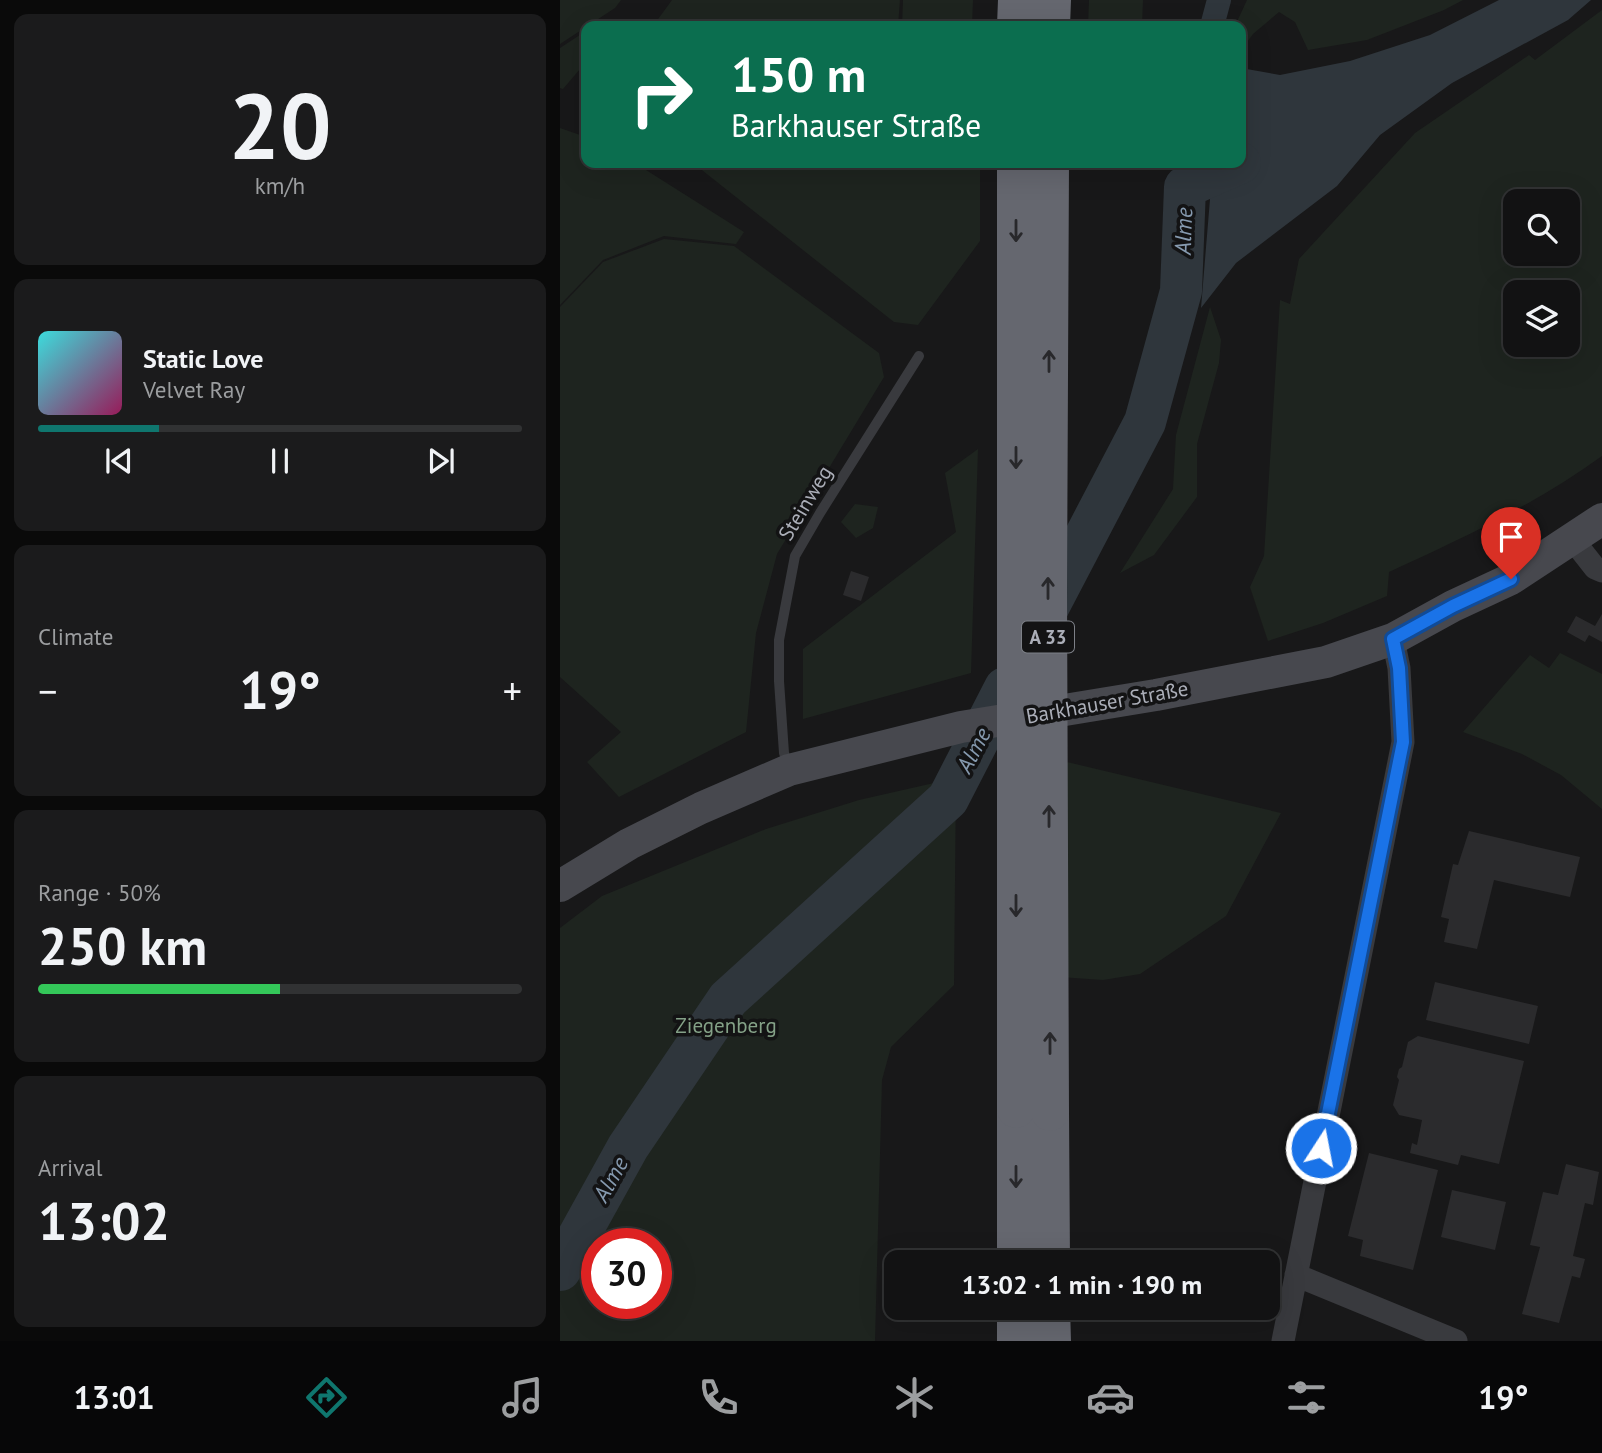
<!DOCTYPE html>
<meta charset="utf-8">
<style>
:root{--surface:#121213;--page:#1b1b1c;--text:#f1f3f6;--muted:#9c9ea0;--line:#313233;--accent:#0f766e}
body{margin:0;font-family:"PT Sans",sans-serif;background:var(--page);color:var(--text);height:100vh;display:flex;flex-direction:column;font-size:26px;white-space:nowrap}
*{box-sizing:border-box;margin:0}
p{font-size:23px;color:var(--muted)}
.icon{flex:none;width:38px;height:38px;fill:none;stroke:currentColor;stroke-width:2;stroke-linecap:round;stroke-linejoin:round}
.map{position:relative;flex:1;overflow:hidden}
.details{display:flex;flex-direction:column;gap:14px;padding:14px;background:#0a0a0a;width:560px}
.details>*{flex:none}
.hud{position:absolute;left:21px;top:21px;width:665px;height:147px;border-radius:14px;box-shadow:0 7px 28px #0002,0 0 0 2px var(--line);background:#0b6e4f;color:#fff;overflow:hidden}
.fabs{position:absolute;left:943px;top:189px;display:grid;gap:14px}
.fabs a{display:grid;place-items:center;width:77px;height:77px;border-radius:14px;background:var(--surface);box-shadow:0 7px 28px #0002,0 0 0 2px var(--line);font-size:35px}
.speed{position:absolute;left:21px;top:1228px;display:flex;gap:14px;font-size:35px;font-weight:700;text-align:center}
.speed>*{display:grid;place-content:center;width:91px;height:91px;border-radius:50%;background:var(--surface);box-shadow:0 7px 28px #0002,0 0 0 2px var(--line);line-height:1}
.speed .limit{border:10px solid #d22;background:#fff;color:#111}
.pin{position:absolute;display:grid;place-items:center;width:60px;height:60px;color:#fff;margin:-72px -30px;border-radius:50% 50% 50% 0;rotate:-45deg;box-shadow:0 0 7px #0007}
.pin .icon{rotate:45deg}
.me{position:absolute;width:77px;margin:-38px;rotate:11deg;stroke-linejoin:round;filter:drop-shadow(0 0 5px #0008)}
.turn{display:flex;align-items:center;gap:24px;height:147px;padding:0 35px;font-size:32px}
.turn .icon{width:91px;height:91px;stroke-width:2.5}
.turn b{display:block;font-size:49px;line-height:60px}
.big{font-size:52px;font-weight:700;line-height:1.1}
.details .tile{flex:1;display:flex;flex-direction:column;justify-content:center;gap:10px;min-width:0;padding:0 24px;border-radius:14px;background:var(--page)}
.details .dial{align-items:center;gap:0}
.dial b{font-size:91px;line-height:1}
.song{display:flex;align-items:center;gap:21px}
.cover{width:84px;height:84px;border-radius:10px;background:linear-gradient(135deg,hsl(180 70% 55%),hsl(330 70% 35%))}
.played{height:7px;border-radius:4px;background:linear-gradient(90deg,var(--accent) 25%,var(--line) 25%)}
.keys{display:flex;justify-content:space-around;direction:ltr}
.heat{display:flex;justify-content:space-between;align-items:center;font-size:38px;direction:ltr}
.charge{height:10px;border-radius:5px;background:linear-gradient(90deg,#34c759 50%,var(--line) 0)}
.trip{position:absolute;left:324px;top:1250px;width:396px;height:70px;border-radius:14px;background:var(--surface);box-shadow:0 7px 28px #0002,0 0 0 2px var(--line);font-weight:700;line-height:70px;text-align:center}
.menu{display:flex;height:112px;justify-content:space-around;align-items:center;background:#070708;color:var(--muted)}
.menu .icon{width:49px;height:49px}
.menu .active{color:var(--accent)}
.menu b{font-size:32px;color:var(--text)}
main{display:flex;flex:1;min-height:0}
.map>svg:first-child{display:block}
.green{fill:#1e241f;fill-rule:evenodd}
.water{fill:#2f363c}
.lines{fill:none;stroke-linecap:round;stroke-linejoin:round}
.canal{stroke:#2f363c;stroke-width:24}
.river{stroke:#2f363c;stroke-width:42}
.building{fill:#2b2b2d}
.lane{stroke:#393a3e;stroke-width:10}
.street{stroke:#393a3e;stroke-width:23}
.secondary{stroke:#47484e;stroke-width:32}
.highway{stroke:#65676f;stroke-width:38}
.highway-bridge{stroke:#65676f;stroke-width:38}
.oneway{stroke:#28282b}
.route-casing{stroke:#114b97;stroke-width:18}
.route{stroke:#1a73e8;stroke-width:12}
.labels{text-anchor:middle;dominant-baseline:central;stroke-width:7;stroke-linejoin:round;paint-order:stroke}
.shield{fill:#131314;stroke:#7d8087;stroke-width:2}
.shield-label{font-size:19px;font-weight:bold;fill:#abaeb8}
.street-label{font-size:21px;fill:#abaeb8;stroke:#131314}
.park-label{font-size:21px;fill:#84a187;stroke:#131314}
.water-label{font-size:23px;font-style:italic;fill:#869aaf;stroke:#131314}
</style>
<main>
<section class="details">
<div class="tile dial"><b>20</b><p>km/h</p></div>
<div class="tile">
<div class="song"><i class="cover"></i><div><b>Static Love</b><p>Velvet Ray</p></div></div>
<div class="played"></div>
<div class="keys"><svg class="icon" aria-label="previous" viewBox="0 0 24 24"><path d="M18 5L8 12l10 7zM5 5v14"/></svg><svg class="icon" aria-label="pause" viewBox="0 0 24 24"><path d="M8 5v14M16 5v14"/></svg><svg class="icon" aria-label="next" viewBox="0 0 24 24"><path d="M6 5l10 7-10 7zM19 5v14"/></svg></div>
</div>
<div class="tile"><p>Climate</p>
<div class="heat"><a>−</a><b class="big">19°</b><a>+</a></div>
</div>
<div class="tile"><p>Range · 50%</p><b class="big">250 km</b><div class="charge"></div></div>
<div class="tile"><p>Arrival</p><b class="big">13:02</b></div>
</section>
<div class="map">
<svg width="1042" height="1341" viewBox="0 0 1042 1341">
<rect width="100%" height="100%" fill="#181819"/>
<!-- green -->
<path class="green" d="M 0,0 L 61,0 L 55,8 L 0,44 Z
M 112,0 L 340,0 L 338,26 L 93,26 Z
M 343,0 L 413,0 L 412,26 L 342,26 Z
M 529,0 L 583,0 L 582,26 L 528,26 Z
M 687,0 L 903,0 L 884,10 L 807,40 L 748,50 L 735,22 L 719,12 L 693,34 L 681,50 L 681,26 L 675,26 Z
M 1042,10 L 1042,456 C 976,504 903,538 829,572 L 827,596 L 763,623 L 708,641 L 690,587 L 704,556 L 720,300 L 730,304 L 739,259 L 855,133 L 969,55 L 975,60 ZM 956,201 L 1008,201 L 1008,254 L 956,254 ZM 956,292 L 1008,292 L 1008,345 L 956,345 Z
M 26,31 L 26,62 L 3,89 L 0,88 L 0,48 Z
M 0,128 L 26,137 L 26,163 L 75,163 L 184,232 L 176,244 L 104,236 L 43,260 L 0,305 Z
M 133,163 L 420,163 L 420,241 L 358,325 L 334,322 Z
M 104,239 L 174,246 L 319,353 L 324,377 L 217,554 L 196,633 L 186,732 L 59,797 L 27,762 L 61,732 L 0,677 L 0,307 L 43,262 Z
M 650,307 L 661,340 L 659,363 L 637,444 L 637,497 L 594,555 L 560,573 L 613,489 L 616,435 Z
M 418,449 L 411,673 L 243,719 L 243,649 L 396,532 L 385,473 Z
M 295,504 L 318,507 L 313,528 L 296,538 L 281,522 Z
M 1000,653 L 1042,674 L 1042,809 L 1001,775 L 962,754 L 903,732 L 970,655 L 989,668 Z
M 507,762 L 721,813 L 666,916 L 580,974 L 543,980 L 442,973 Z
M 396,778 L 394,985 L 331,1047 L 322,1080 L 315,1341 L 0,1341 L 0,928 L 42,896 L 206,829 L 299,800 ZM 37,1244 L 96,1244 L 96,1304 L 37,1304 Z"/>
<!-- water -->
<path class="water" d="M 939,0 L 1031,0 L 1008,20 L 892,83 L 820,135 L 777,186 L 676,263 L 641,308 L 653,163 L 681,163 L 681,68 L 720,75 L 790,61 L 870,35 Z"/>
<g class="lines">
<!-- canal -->
<path class="canal" d="M 652,26 L 659,0
M 625,187 L 628,163"/>
<!-- river -->
<path class="river" d="M 482,619 L 585,422 L 621,291 L 625,187 L 680,163
M 0,1270 L 68,1147 L 168,999 L 388,799 L 445,688"/>
</g>
<!-- building -->
<path class="building" d="M 291,571 L 309,577 L 301,601 L 283,595 Z
M 1042,614 L 1042,642 L 1029,635 L 1025,642 L 1007,632 L 1016,616 L 1035,626 Z
M 909,831 L 1020,857 L 1010,897 L 934,880 L 917,949 L 884,942 L 889,919 L 881,917 L 893,864 L 898,865 Z
M 875,982 L 978,1006 L 969,1044 L 866,1020 Z
M 858,1036 L 964,1061 L 939,1164 L 901,1155 L 898,1165 L 850,1153 L 852,1143 L 857,1145 L 862,1120 L 839,1115 L 833,1105 L 839,1080 L 837,1077 L 839,1069 L 842,1067 L 848,1042 Z
M 809,1153 L 878,1170 L 853,1270 L 800,1256 L 803,1240 L 788,1236 Z
M 1006,1164 L 1039,1172 L 1033,1205 L 1025,1203 L 1013,1256 L 1025,1259 L 1020,1278 L 1012,1276 L 999,1323 L 962,1314 L 980,1247 L 970,1245 L 983,1192 L 998,1195 Z
M 892,1190 L 946,1202 L 935,1250 L 881,1237 Z"/>
<g class="lines">
<!-- lane -->
<path class="lane" d="M 229,768 L 224,753 L 219,681 L 219,640 L 235,556 L 260,513 L 359,356"/>
<!-- street -->
<path class="street" d="M 1013,540 L 1035,568 L 1042,571
M 736,1275 L 896,1341
M 723,1341 L 843,742 L 839,668 L 833,639"/>
<!-- secondary -->
<path class="secondary" d="M 0,886 L 69,844 L 141,808 L 229,770 L 401,727 L 596,695 L 766,662 L 833,639 L 893,606 L 951,579 L 1042,519"/>
<!-- highway -->
<path class="highway" d="M 456,26 L 457,0
M 491,26 L 492,0
M 490,1112 L 491,1262
M 456,1262 L 456,1109
M 491,1307 L 492,1341
M 456,1341 L 456,1307"/>
<!-- highway-bridge -->
<path class="highway-bridge" d="M 456,163 L 456,1109
M 490,163 L 488,590 L 490,1112"/>
</g>
<!-- one-way arrows -->
<defs><path id="oneway-shaft" d="M-6 0H5M1.5-3L5.5 0L1.5 3" fill="none" stroke-width="1.6" stroke-linecap="round" stroke-linejoin="round" transform="scale(1.75)"/></defs>
<g class="oneway">
<use href="#oneway-shaft" transform="translate(456 231) rotate(90)"/>
<use href="#oneway-shaft" transform="translate(489 361) rotate(-90)"/>
<use href="#oneway-shaft" transform="translate(456 458) rotate(90)"/>
<use href="#oneway-shaft" transform="translate(488 588) rotate(-90)"/>
<use href="#oneway-shaft" transform="translate(489 816) rotate(-90)"/>
<use href="#oneway-shaft" transform="translate(456 906) rotate(90)"/>
<use href="#oneway-shaft" transform="translate(490 1043) rotate(-90)"/>
<use href="#oneway-shaft" transform="translate(456 1177) rotate(90)"/>
</g>
<g class="lines">
<defs>
<path id="route" d="M 761,1148 L 843,742 L 839,668 L 833,639 L 893,606 L 951,579"/>
</defs>
<!-- route casing -->
<use href="#route" class="route-casing"/>
<!-- route -->
<use href="#route" class="route"/>
</g>
<g class="labels">
<!-- shield labels -->
<rect class="shield" x="462" y="621.5" width="52" height="31" rx="5"/>
<g class="shield-label">
<text x="488" y="637">A 33</text>
</g>
<!-- street labels -->
<g class="street-label">
<text transform="translate(245 503) rotate(-59)">Steinweg</text>
<text transform="translate(547 702) rotate(-10)">Barkhauser Straße</text>
</g>
<!-- park labels -->
<g class="park-label">
<text x="166" y="1025">Ziegenberg</text>
</g>
<!-- water labels -->
<g class="water-label">
<text transform="translate(623 231) rotate(-88)">Alme</text>
<text transform="translate(413 750) rotate(-62)">Alme</text>
<text transform="translate(50 1179) rotate(-61)">Alme</text>
</g>
</g>
</svg>
<div class="fabs">
<a><svg class="icon" aria-label="search" viewBox="0 0 24 24"><circle cx="10" cy="10" r="6"/><path d="M15 15l6 6"/></svg></a>
<a><svg class="icon" aria-label="layers" viewBox="0 0 24 24"><path d="M12 4l9 5-9 5-9-5zM3 14l9 5 9-5"/></svg></a>
</div>
<div class="speed"><div class="limit">30</div></div>
<div class="pin" style="left:951px;top:579px;background:#d93025"><svg class="icon" aria-label="arrive" viewBox="0 0 24 24"><path d="M6 21V4h12l-3 4 3 4H6"/></svg></div>
<svg class="me" style="left:761px;top:1148px" viewBox="-20 -20 40 40"><circle r="17" fill="#1a73e8" stroke="#fff" stroke-width="3"/><path d="M0-11L8 9 0 5-8 9z" fill="#fff"/></svg>
<div class="trip">13:02 · 1 min · 190 m</div>
<div class="hud">
<div class="turn"><svg class="icon" aria-label="right" viewBox="0 0 24 24"><path d="M7 20v-9h11M14 6l5 5-5 5"/></svg><div><b>150 m</b>Barkhauser Straße</div></div>
</div>
</div>
</main>
<nav class="menu">
<b>13:01</b>
<svg class="icon active" aria-label="directions" viewBox="0 0 24 24"><path d="M12 3l9 9-9 9-9-9zM9 14v-3h6M13 9l2 2-2 2"/></svg>
<svg class="icon" aria-label="music" viewBox="0 0 24 24"><path d="M9 18V5l10-2v13"/><circle cx="6" cy="18" r="3"/><circle cx="16" cy="16" r="3"/></svg>
<svg class="icon" aria-label="phone" viewBox="0 0 24 24"><path d="M5 4h4l2 5-3 2q2 4 5 5l2-3 5 2v4C11 20 4 13 5 4z"/></svg>
<svg class="icon" aria-label="climate" viewBox="0 0 24 24"><path d="M12 3v18M4 7l16 10M4 17L20 7"/></svg>
<svg class="icon" aria-label="car" viewBox="0 0 24 24"><path d="M5 17H2v-5l4-1 3-4h7l3 4 3 1v5h-3M9 17h6M6 11h13"/><circle cx="7" cy="17" r="2"/><circle cx="17" cy="17" r="2"/></svg>
<svg class="icon" aria-label="filters" viewBox="0 0 24 24"><path d="M4 7h16M4 17h16"/><circle cx="9" cy="7" r="2"/><circle cx="15" cy="17" r="2"/></svg>
<b>19°</b>
</nav>
